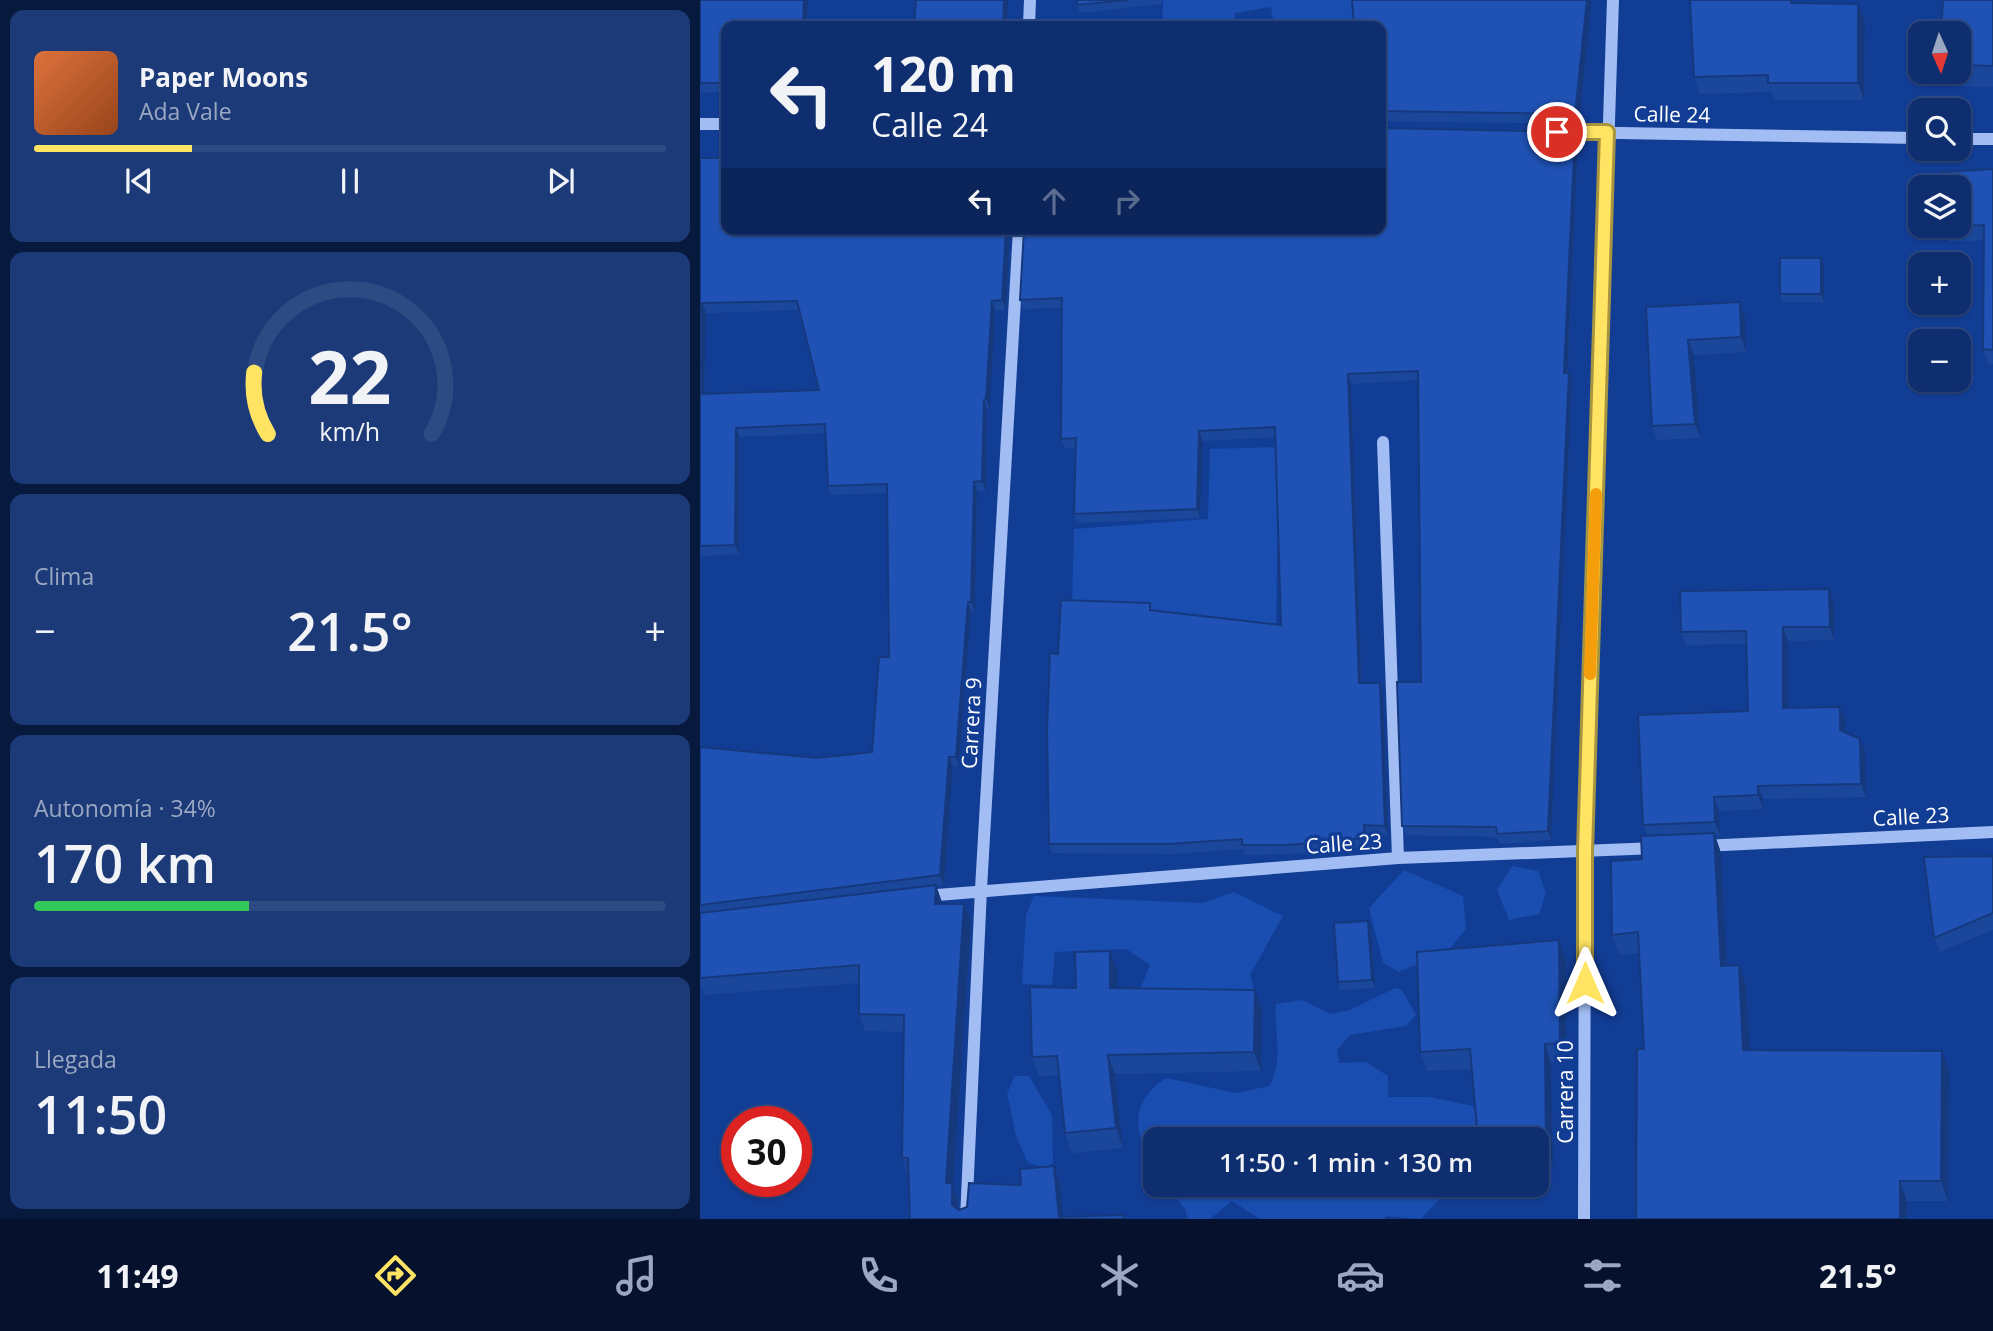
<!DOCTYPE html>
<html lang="es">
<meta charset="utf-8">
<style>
:root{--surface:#0e2e70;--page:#1c3a78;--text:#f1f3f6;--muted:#9ba8c3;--line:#2e4a83;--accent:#ffe363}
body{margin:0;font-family:"Open Sans",sans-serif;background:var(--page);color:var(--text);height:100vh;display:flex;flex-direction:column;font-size:26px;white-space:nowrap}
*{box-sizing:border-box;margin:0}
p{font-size:23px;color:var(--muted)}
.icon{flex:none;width:38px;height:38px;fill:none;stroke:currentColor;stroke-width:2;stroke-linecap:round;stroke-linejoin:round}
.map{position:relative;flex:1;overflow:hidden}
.side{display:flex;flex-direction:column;gap:10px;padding:10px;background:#08193e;width:700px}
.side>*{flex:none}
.top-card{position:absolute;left:21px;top:21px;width:665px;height:214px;border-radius:14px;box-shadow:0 2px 5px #0004,0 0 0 2px var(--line);background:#0e2e70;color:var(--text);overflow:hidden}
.needle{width:46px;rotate:177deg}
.fabs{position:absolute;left:1208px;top:21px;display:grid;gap:14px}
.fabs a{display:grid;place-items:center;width:63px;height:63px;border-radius:14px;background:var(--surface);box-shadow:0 2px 5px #0004,0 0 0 2px var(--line);font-size:35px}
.speed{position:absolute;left:21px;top:1106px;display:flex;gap:14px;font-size:35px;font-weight:700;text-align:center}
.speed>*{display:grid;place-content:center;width:91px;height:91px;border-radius:50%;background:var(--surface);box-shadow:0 2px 5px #0004,0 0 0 2px var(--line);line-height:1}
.speed .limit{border:10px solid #d22;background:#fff;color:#111}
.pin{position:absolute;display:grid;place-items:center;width:60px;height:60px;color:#fff;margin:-30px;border:4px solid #fff;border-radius:50%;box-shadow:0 2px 7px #0007}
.me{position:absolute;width:77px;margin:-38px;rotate:0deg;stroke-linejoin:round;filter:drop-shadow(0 0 5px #0008)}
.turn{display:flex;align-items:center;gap:24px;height:147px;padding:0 35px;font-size:32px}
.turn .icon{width:91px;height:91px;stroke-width:2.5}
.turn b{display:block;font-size:49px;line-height:60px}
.lanes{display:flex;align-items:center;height:66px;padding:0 35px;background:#0003;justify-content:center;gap:35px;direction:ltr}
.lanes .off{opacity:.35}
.big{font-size:52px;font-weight:600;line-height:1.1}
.side .tile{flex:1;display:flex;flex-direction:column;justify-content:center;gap:10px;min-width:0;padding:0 24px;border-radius:14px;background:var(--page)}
.side .dial{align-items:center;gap:0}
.dial svg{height:182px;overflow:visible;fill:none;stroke:var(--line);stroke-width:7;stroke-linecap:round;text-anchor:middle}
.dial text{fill:var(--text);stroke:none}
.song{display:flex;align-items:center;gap:21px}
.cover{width:84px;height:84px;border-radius:10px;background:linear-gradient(135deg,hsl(20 70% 55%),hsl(20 70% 35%))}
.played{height:7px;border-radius:4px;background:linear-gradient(90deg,var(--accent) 25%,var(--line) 25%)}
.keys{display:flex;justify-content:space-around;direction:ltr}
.heat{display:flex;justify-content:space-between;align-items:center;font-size:38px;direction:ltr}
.charge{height:10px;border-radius:5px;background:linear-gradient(90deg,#34c759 34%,var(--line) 0)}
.trip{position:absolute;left:443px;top:1127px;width:406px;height:70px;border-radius:14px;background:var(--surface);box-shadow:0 2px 5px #0004,0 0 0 2px var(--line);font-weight:600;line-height:70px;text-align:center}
.tabs{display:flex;height:112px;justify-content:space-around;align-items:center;background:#06122d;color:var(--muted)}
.tabs .icon{width:49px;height:49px}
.tabs .active{color:var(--accent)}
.tabs b{font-size:32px;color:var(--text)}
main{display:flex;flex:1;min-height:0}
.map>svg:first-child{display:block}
.green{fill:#194daf}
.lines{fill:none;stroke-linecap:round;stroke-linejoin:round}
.minor{stroke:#a1bdf3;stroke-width:12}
.wall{fill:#1b479b;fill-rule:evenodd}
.shaded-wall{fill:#16397e}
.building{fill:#1f52b4;stroke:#16397e;stroke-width:2;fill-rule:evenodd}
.route-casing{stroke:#a69440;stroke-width:18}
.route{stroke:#ffe363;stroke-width:12}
.slow{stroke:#f59e0b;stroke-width:12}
.labels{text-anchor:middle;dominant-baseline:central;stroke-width:7;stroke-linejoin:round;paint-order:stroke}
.street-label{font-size:21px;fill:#fff;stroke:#123d95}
</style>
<main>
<section class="side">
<div class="tile">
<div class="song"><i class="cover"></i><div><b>Paper Moons</b><p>Ada Vale</p></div></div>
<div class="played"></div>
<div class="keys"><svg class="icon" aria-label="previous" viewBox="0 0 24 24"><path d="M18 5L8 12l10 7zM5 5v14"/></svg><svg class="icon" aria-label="pause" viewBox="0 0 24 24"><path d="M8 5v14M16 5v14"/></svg><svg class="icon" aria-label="next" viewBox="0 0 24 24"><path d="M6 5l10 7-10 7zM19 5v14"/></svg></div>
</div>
<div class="tile dial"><svg viewBox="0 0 100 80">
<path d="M14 69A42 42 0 1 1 86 69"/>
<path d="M14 69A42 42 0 0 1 8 42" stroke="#ffe363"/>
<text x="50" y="56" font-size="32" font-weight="700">22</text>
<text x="50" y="72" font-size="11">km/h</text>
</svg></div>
<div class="tile"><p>Clima</p>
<div class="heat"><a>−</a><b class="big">21.5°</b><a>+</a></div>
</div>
<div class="tile"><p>Autonomía · 34%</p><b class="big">170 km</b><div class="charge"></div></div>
<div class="tile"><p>Llegada</p><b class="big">11:50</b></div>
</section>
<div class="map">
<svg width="1293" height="1219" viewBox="0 0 1293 1219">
<rect width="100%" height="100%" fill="#123d95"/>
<!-- green -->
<path class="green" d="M 463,0 L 654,0 L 657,26 L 574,26 L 571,7 L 535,13 L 535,26 L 462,26 Z
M 579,447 L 576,628 L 372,602 L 374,529 L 508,519 L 510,449 Z
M 812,866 L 838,871 L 846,893 L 839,914 L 809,920 L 797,890 Z
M 704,870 L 763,896 L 766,929 L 748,951 L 699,972 L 683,963 L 669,908 Z
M 534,892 L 583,916 L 550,975 L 557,1001 L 435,1001 L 450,965 L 426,949 L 355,952 L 352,985 L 322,984 L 326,915 L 334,896 L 502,903 Z
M 695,988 L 702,990 L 716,1015 L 706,1026 L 650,1035 L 637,1050 L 639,1063 L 666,1062 L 688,1076 L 688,1097 L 730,1097 L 773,1106 L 787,1139 L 455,1139 L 455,1162 C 430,1131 432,1100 466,1078 L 536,1093 L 569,1086 C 584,1061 574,1031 576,1004 L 602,1000 L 630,1014 L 650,1010 Z
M 315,1076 L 329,1076 L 352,1115 L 353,1163 L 345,1168 L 328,1163 L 316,1136 L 307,1093 Z
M 466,1185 L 752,1185 L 721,1219 L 686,1216 L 684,1219 L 560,1219 L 532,1201 L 510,1219 L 488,1219 L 485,1209 Z"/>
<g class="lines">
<!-- minor -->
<path class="minor" d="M 329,26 L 330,0
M 0,124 L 26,124
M 860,132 L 1220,138
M 1258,139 L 1293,139
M 683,442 L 698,858
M 1003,846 L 1293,832
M 225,896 L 698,858 L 957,848
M 266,1219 L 281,889 L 319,229
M 884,1219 L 885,851 L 913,0"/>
</g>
<!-- wall -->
<path class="wall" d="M 0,0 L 108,0 L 107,26 L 26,26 L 26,92 L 0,93 Z
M 377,0 L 462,0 L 462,4 L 380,13 L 377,5 Z
M 1293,0 L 1293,87 L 1247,86 L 1242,72 L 1258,72 L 1258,33 Z
M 1097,3 L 1165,21 L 1164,100 L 1074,100 L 1072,92 L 1000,94 L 994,77 Z
M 891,8 L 879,124 L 681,121 L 681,26 Z
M 875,132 L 878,141 L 868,373 L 872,382 L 851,840 L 800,844 L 797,837 L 706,835 L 702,826 L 721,682 L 718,380 L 651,384 L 662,683 L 680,683 L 683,692 L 688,835 L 667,835 L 668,847 L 590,854 L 545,855 L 543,849 L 471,854 L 352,853 L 349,844 L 358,654 L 453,611 L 581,625 L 575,437 L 503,441 L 500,518 L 377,523 L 374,514 L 376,447 L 365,448 L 361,439 L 362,308 L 323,309 L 320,300 Z
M 0,158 L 26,229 L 310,229 L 306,310 L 295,310 L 290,409 L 287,409 L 286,491 L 277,491 L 275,611 L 271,611 L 259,766 L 253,766 L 244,885 L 236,886 L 242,904 L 271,921 L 253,1186 L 258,1200 L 259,1210 L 321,1185 L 354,1166 L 360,1183 L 363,1217 L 425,1219 L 210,1219 L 208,1175 L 202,1158 L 204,1032 L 165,1031 L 159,1014 L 159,983 L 4,995 L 0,984 L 0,747 L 117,758 L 172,752 L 189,657 L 187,493 L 131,495 L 128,486 L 126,433 L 39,437 L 39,554 L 0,556 ZM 99,310 L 119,390 L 4,394 L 6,313 Z
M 1293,169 L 1293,364 L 1288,364 L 1283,349 L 1284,240 L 1249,242 L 1244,226 Z
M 1124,265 L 1124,302 L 1083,302 L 1080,294 Z
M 946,307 L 1045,316 L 1046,352 L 994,355 L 1000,438 L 957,440 L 952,426 Z
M 1129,589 L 1134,603 L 1134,640 L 1088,641 L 1088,708 L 1140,707 L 1145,721 L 1145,732 L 1165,752 L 1166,797 L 1063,799 L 1063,809 L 1019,811 L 1020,835 L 1015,835 L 1021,853 L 1027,966 L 1046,985 L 1050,1050 L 1249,1071 L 1248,1201 L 1207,1201 L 944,1049 L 939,953 L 920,955 L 912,935 L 942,859 L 947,836 L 943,825 L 1048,711 L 1046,644 L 986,645 L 981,632 Z
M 1293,856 L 1293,930 L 1240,952 L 1234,938 Z
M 671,928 L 675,988 L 640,990 L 638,982 Z
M 410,951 L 417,970 L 417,988 L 555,990 L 562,1009 L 561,1071 L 415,1074 L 423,1148 L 372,1153 L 365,1133 L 359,1075 L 339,1076 L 332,1057 L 376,988 Z
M 866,959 L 866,1063 L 851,1063 L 853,1167 L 836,1168 L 836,1139 L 772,1069 L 727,1071 L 720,1052 Z"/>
<!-- shaded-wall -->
<path class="shaded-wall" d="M 104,0 L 108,0 L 107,26 L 103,26 Z
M 304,0 L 308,0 L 307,26 L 304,26 L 303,24 Z
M 887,0 L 891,0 L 891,8 L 879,124 L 875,114 Z
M 1158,4 L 1165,21 L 1164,100 L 1158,83 Z
M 875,132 L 878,141 L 867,382 L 864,373 Z
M 306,229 L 310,229 L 306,310 L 302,300 Z
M 1121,258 L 1124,265 L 1124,302 L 1121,294 Z
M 292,301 L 295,310 L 290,409 L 286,399 Z
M 1040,302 L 1045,316 L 1046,352 L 1041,337 Z
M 2,303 L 6,313 L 4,403 L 0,394 Z
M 988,340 L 994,355 L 1000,438 L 995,424 Z
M 869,373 L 872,382 L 851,840 L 848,831 Z
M 648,374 L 651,384 L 662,693 L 659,683 Z
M 284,400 L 287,409 L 286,491 L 282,481 Z
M 36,428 L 39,437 L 39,554 L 35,545 Z
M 499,431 L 503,441 L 500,518 L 497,509 Z
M 274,482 L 277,491 L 275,611 L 271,602 Z
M 1129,589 L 1134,603 L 1134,640 L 1130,627 Z
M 268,602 L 271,611 L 259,766 L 256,757 Z
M 1083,627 L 1088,641 L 1088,722 L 1083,708 Z
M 680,683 L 683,692 L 688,835 L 685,826 Z
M 1140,707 L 1145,721 L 1145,743 L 1140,730 Z
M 1160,739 L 1165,752 L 1166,797 L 1161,784 Z
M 249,757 L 253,766 L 244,885 L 240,875 Z
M 1058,786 L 1063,799 L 1063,809 L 1058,795 Z
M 1014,797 L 1019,811 L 1020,835 L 1015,822 Z
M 664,825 L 667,835 L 668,847 L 664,838 Z
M 1014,833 L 1021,853 L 1028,986 L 1021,966 Z
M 236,885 L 242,902 L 241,921 L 235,904 Z
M 264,904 L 271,921 L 253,1186 L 258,1200 L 258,1219 L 252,1205 L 246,1183 Z
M 668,921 L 671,928 L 675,988 L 672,980 Z
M 859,940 L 866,959 L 866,1063 L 860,1043 Z
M 410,951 L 417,970 L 417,1007 L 410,988 Z
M 1039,965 L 1046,985 L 1051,1070 L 1043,1050 Z
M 555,990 L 562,1009 L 561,1071 L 554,1052 Z
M 845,1044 L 851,1063 L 853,1167 L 846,1148 Z
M 1242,1051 L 1249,1071 L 1248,1201 L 1241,1181 Z
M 408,1055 L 415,1074 L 423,1148 L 416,1128 Z
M 354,1166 L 360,1183 L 363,1219 L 359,1219 Z
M 1200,1181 L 1207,1201 L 1207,1219 L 1200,1219 Z"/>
<!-- building -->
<path class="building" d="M 0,0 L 104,0 L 103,26 L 26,26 L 26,83 L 0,83 Z
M 216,0 L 304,0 L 303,24 L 297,24 L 297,26 L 214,26 Z
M 377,0 L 428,0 L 377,5 Z
M 652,0 L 887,0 L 875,114 L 681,111 L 681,26 L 654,26 Z
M 990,0 L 1091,0 L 1091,3 L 1158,4 L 1158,83 L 1068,83 L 1068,75 L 994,77 Z
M 1243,0 L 1293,0 L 1293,66 L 1258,65 L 1258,33 L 1241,33 Z
M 681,128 L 875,132 L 864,373 L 869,373 L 848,831 L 797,834 L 796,827 L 702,826 L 697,682 L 721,682 L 718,371 L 648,374 L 659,683 L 680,683 L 685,826 L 664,825 L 664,838 L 587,845 L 542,845 L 542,839 L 468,844 L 349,844 L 347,728 L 350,653 L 358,654 L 361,600 L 450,603 L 450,610 L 581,625 L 575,427 L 499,431 L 497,509 L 374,514 L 376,438 L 361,439 L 362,298 L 320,300 L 324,229 L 681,229 Z
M 0,158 L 26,158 L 26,229 L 306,229 L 302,300 L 292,301 L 286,399 L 284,400 L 282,481 L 274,482 L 271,602 L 268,602 L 256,757 L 249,757 L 240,875 L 0,905 L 0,747 L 117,758 L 172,752 L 179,657 L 189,657 L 187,484 L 128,486 L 125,424 L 36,428 L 35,545 L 0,546 ZM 97,301 L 119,390 L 0,394 L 2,303 Z
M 1293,169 L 1293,350 L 1283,349 L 1284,225 L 1244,227 L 1244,226 L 1258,226 L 1258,187 L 1242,187 L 1241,172 Z
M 1080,258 L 1121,258 L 1121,294 L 1080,294 Z
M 1040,302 L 1041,337 L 988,340 L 995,424 L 952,426 L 946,307 Z
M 1129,589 L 1130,627 L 1083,627 L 1083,708 L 1140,707 L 1140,730 L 1160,739 L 1161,784 L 1058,786 L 1058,795 L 1014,797 L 1015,822 L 943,825 L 938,715 L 1048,711 L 1046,631 L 981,632 L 980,591 Z
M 1014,833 L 1021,966 L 1039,965 L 1043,1050 L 1242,1051 L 1241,1181 L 1200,1181 L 1200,1219 L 936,1219 L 937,1049 L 944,1049 L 938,932 L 912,935 L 911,861 L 942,859 L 941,836 Z
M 1293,856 L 1293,913 L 1234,938 L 1224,857 Z
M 236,885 L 235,904 L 264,904 L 246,1183 L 252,1183 L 252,1205 L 259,1210 L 267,1207 L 269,1183 L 321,1185 L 320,1169 L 354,1166 L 359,1217 L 424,1215 L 424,1219 L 210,1219 L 208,1158 L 202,1158 L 204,1015 L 159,1014 L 159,965 L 0,978 L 0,913 Z
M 668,921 L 672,980 L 638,982 L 634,923 Z
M 859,940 L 860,1043 L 845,1044 L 846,1148 L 836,1148 L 836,1139 L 778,1139 L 770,1049 L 720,1052 L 717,952 Z
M 410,951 L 410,988 L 555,990 L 554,1052 L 408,1055 L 416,1128 L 365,1133 L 357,1056 L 332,1057 L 330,987 L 376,988 L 375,952 Z"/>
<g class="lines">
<defs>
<path id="route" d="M 857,132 L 907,132 L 885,852 L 885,983"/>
</defs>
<!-- route casing -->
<use href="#route" class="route-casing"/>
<!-- route -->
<use href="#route" class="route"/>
<!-- slow -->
<path class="slow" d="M 890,674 L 896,494"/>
</g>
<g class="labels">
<!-- street labels -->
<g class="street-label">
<text transform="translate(972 114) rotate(1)">Calle 24</text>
<text transform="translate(271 723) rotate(-87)">Carrera 9</text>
<text transform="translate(1211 816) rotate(-3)">Calle 23</text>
<text transform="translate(644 843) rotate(-4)">Calle 23</text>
<text transform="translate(865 1092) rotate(-90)">Carrera 10</text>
</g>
</g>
</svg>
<div class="fabs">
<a><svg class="needle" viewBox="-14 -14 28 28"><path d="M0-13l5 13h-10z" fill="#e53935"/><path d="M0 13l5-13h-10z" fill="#9ba8c3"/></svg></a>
<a><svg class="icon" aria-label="search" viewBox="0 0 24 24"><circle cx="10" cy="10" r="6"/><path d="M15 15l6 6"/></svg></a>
<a><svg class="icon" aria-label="layers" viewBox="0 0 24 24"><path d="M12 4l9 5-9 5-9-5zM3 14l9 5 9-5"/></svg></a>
<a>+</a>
<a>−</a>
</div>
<div class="speed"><div class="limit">30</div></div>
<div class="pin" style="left:857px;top:132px;background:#d93025"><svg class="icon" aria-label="arrive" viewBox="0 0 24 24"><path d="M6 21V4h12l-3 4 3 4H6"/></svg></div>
<svg class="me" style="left:885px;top:983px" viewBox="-20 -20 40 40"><path d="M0-17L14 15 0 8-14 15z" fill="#ffe363" stroke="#fff" stroke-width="4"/></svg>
<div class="trip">11:50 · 1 min · 130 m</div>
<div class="top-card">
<div class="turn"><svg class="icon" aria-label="left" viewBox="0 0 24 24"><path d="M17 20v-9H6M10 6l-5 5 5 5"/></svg><div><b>120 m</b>Calle 24</div></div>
<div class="lanes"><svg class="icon" aria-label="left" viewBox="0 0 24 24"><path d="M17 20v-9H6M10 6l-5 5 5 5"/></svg><svg class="icon off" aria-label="ahead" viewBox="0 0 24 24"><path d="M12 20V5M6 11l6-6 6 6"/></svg><svg class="icon off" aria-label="right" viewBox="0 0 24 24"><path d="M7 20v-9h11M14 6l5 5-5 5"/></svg></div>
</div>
</div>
</main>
<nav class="tabs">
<b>11:49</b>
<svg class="icon active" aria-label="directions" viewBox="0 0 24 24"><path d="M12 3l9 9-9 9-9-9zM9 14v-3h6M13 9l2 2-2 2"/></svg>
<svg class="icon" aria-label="music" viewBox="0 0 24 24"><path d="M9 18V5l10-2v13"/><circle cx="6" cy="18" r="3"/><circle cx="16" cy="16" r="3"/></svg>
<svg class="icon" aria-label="phone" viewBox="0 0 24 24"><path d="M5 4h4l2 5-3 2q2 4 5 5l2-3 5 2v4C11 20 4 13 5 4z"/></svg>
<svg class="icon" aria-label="climate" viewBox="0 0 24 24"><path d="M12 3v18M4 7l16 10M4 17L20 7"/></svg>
<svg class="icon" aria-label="car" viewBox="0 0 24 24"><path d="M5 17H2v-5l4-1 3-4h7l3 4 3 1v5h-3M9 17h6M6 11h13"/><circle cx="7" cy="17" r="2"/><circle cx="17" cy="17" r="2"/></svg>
<svg class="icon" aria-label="filters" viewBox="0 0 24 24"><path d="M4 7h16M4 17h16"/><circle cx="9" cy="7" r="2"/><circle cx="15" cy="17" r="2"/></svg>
<b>21.5°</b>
</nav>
